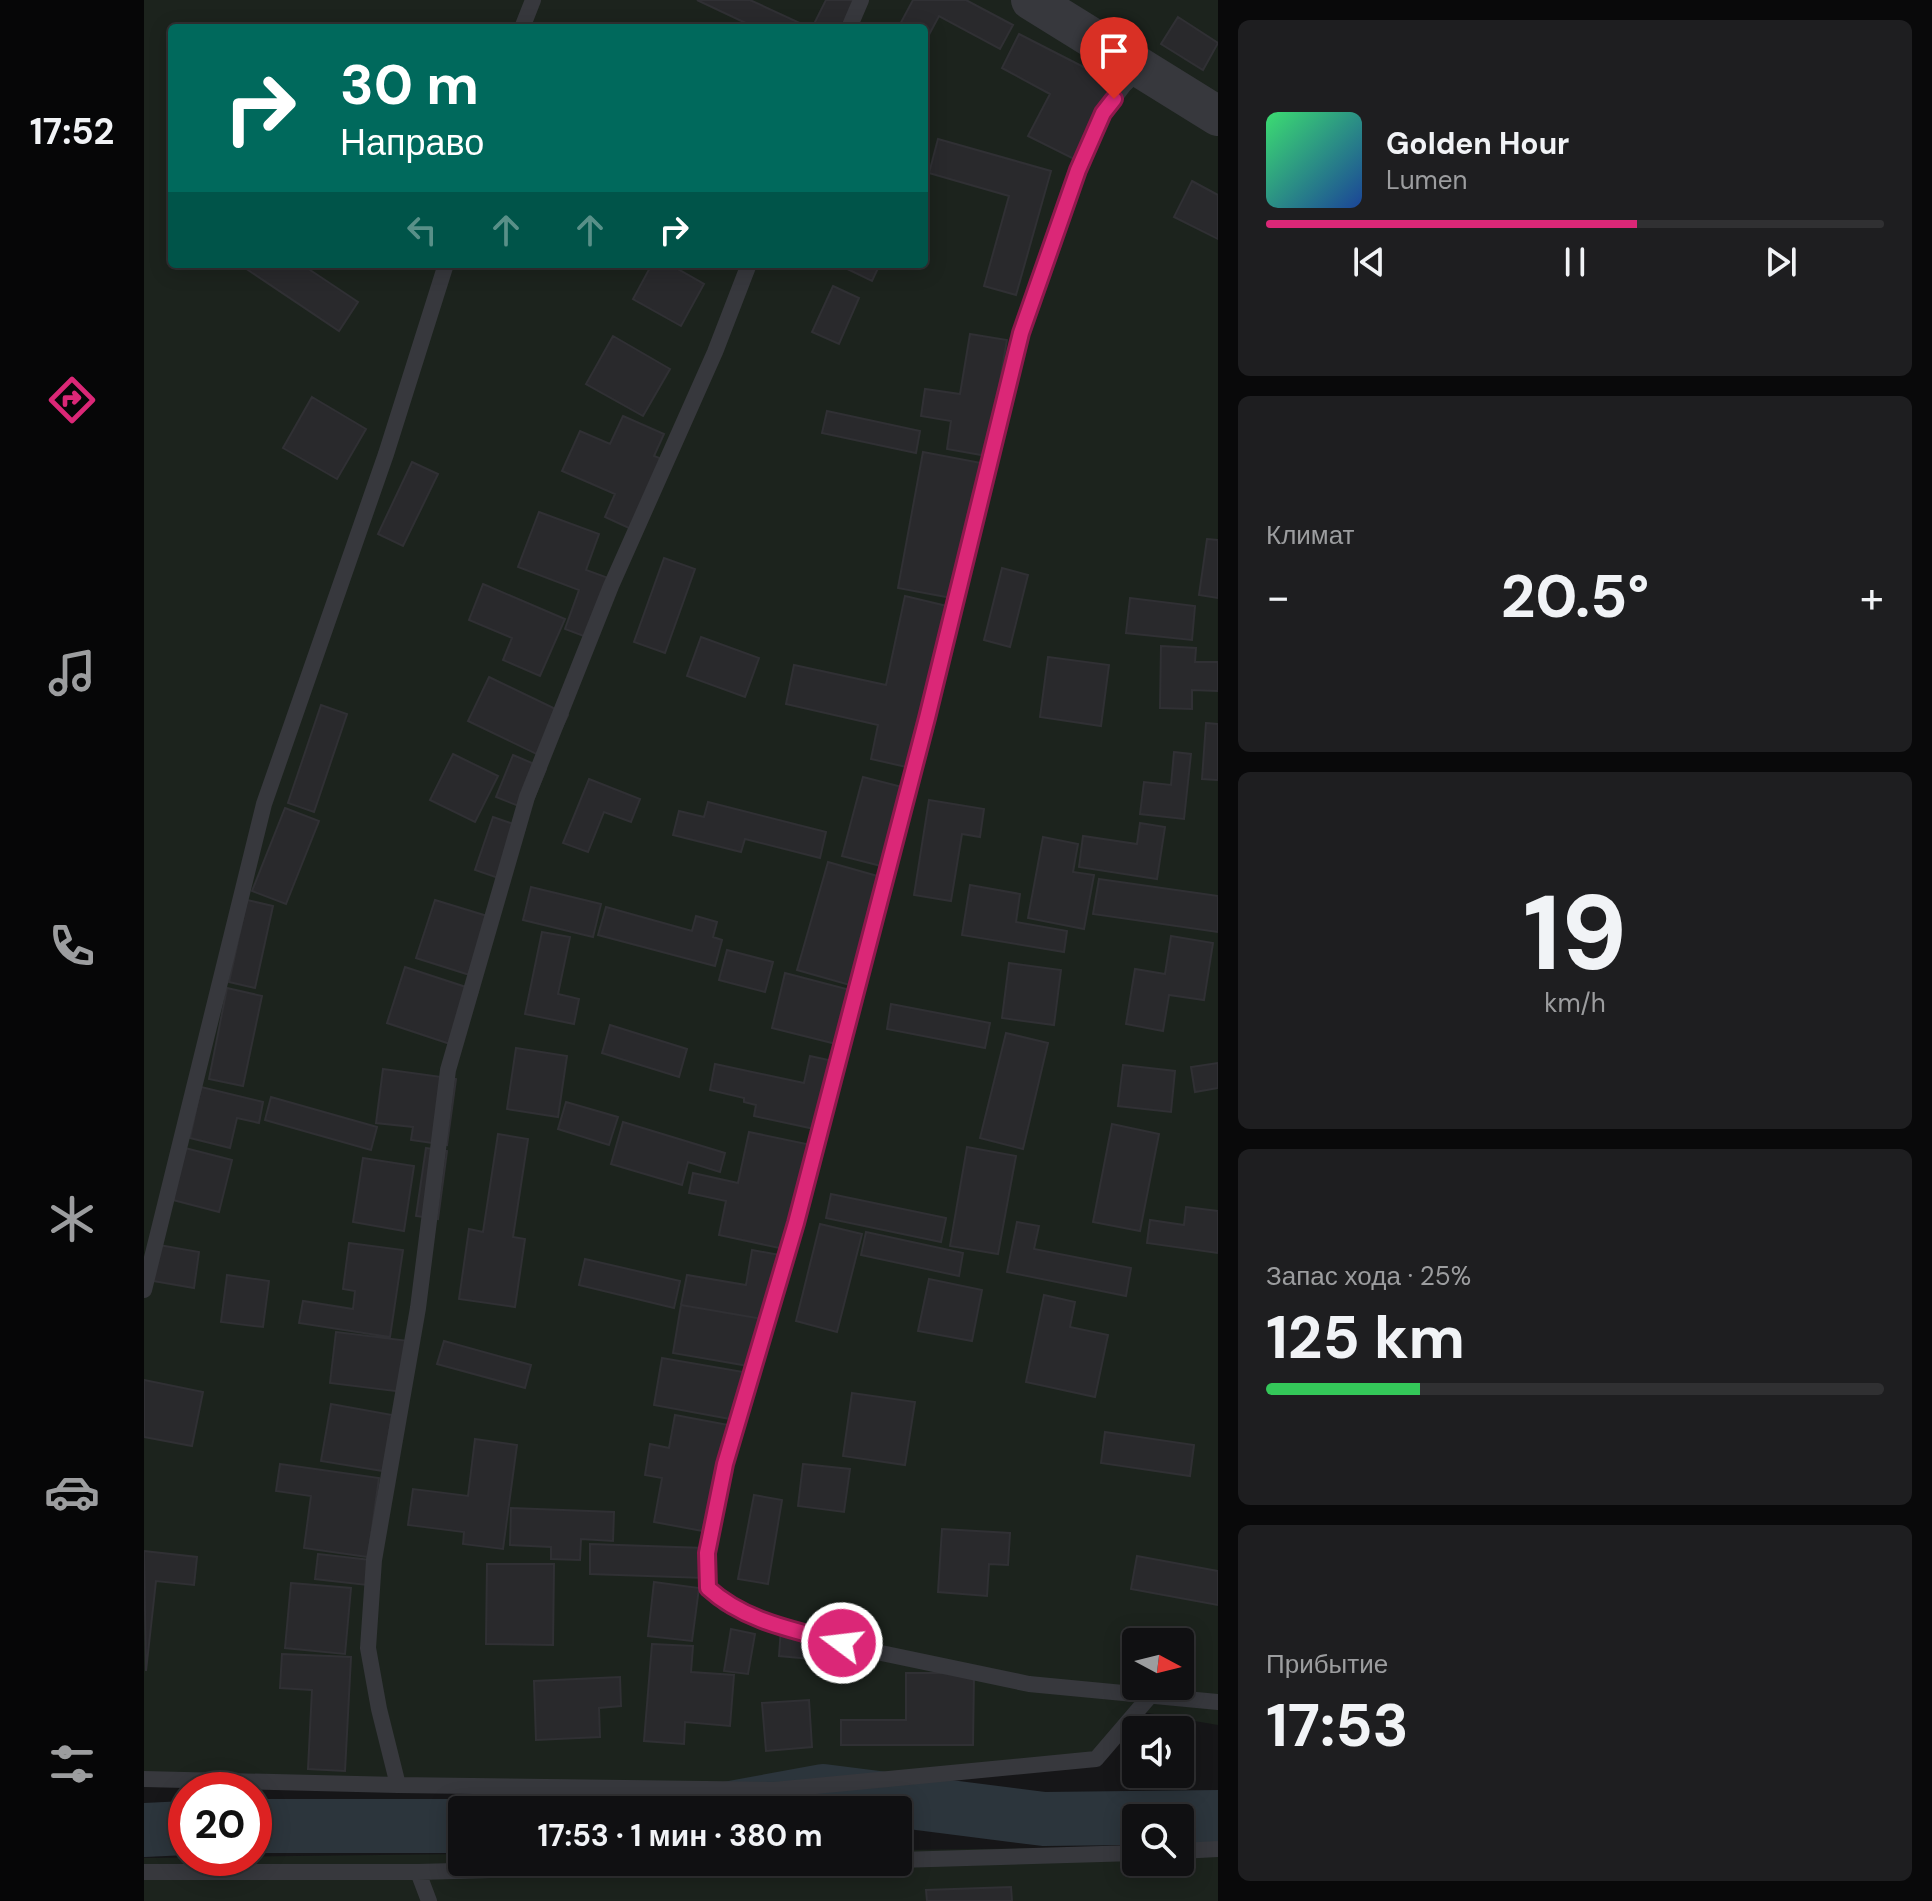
<!DOCTYPE html>
<html lang="ru">
<meta charset="utf-8">
<style>
:root{--surface:#101012;--page:#1e1e20;--text:#f1f3f6;--muted:#9c9d9f;--line:#303032;--accent:#db2777}
body{margin:0;font-family:"DM Sans",sans-serif;background:var(--page);color:var(--text);height:100vh;display:flex;flex-direction:column;font-size:30px;white-space:nowrap}
*{box-sizing:border-box;margin:0}
p{font-size:26px;color:var(--muted)}
.icon{flex:none;width:44px;height:44px;fill:none;stroke:currentColor;stroke-width:2;stroke-linecap:round;stroke-linejoin:round}
.map{position:relative;flex:1;overflow:hidden}
.details{display:flex;flex-direction:column;gap:20px;padding:20px;background:#09090a;width:714px}
.details>*{flex:none}
.guide{position:absolute;left:24px;top:24px;width:760px;height:244px;border-radius:8px;box-shadow:0 4px 20px #0003,0 0 0 2px var(--line);background:#00695c;color:#fff;overflow:hidden}
.needle{width:52px;rotate:97deg}
.fabs{position:absolute;left:978px;top:1628px;display:grid;gap:16px}
.fabs a{display:grid;place-items:center;width:72px;height:72px;border-radius:8px;background:var(--surface);box-shadow:0 4px 20px #0003,0 0 0 2px var(--line);font-size:40px}
.speed{position:absolute;left:24px;top:1772px;display:flex;gap:16px;font-size:40px;font-weight:700;text-align:center}
.speed>*{display:grid;place-content:center;width:104px;height:104px;border-radius:50%;background:var(--surface);box-shadow:0 4px 20px #0003,0 0 0 2px var(--line);line-height:1}
.speed .limit{border:12px solid #d22;background:#fff;color:#111}
.pin{position:absolute;display:grid;place-items:center;width:68px;height:68px;color:#fff;margin:-82px -34px;border-radius:50% 50% 50% 0;rotate:-45deg;box-shadow:0 0 8px #0007}
.pin .icon{rotate:45deg}
.me{position:absolute;width:88px;margin:-44px;rotate:285deg;stroke-linejoin:round;filter:drop-shadow(0 0 6px #0008)}
.turn{display:flex;align-items:center;gap:28px;height:168px;padding:0 40px;font-size:36px}
.turn .icon{width:104px;height:104px;stroke-width:2.5}
.turn b{display:block;font-size:56px;line-height:68px}
.lanes{display:flex;align-items:center;height:76px;padding:0 40px;background:#0003;justify-content:center;gap:40px;direction:ltr}
.lanes .off{opacity:.35}
.big{font-size:60px;font-weight:700;line-height:1.1}
.details .card{flex:1;display:flex;flex-direction:column;justify-content:center;gap:12px;min-width:0;padding:0 28px;border-radius:12px;background:var(--page)}
.details .dial{align-items:center;gap:0}
.dial b{font-size:104px;line-height:1}
.song{display:flex;align-items:center;gap:24px}
.cover{width:96px;height:96px;border-radius:12px;background:linear-gradient(135deg,hsl(140 70% 55%),hsl(220 70% 35%))}
.played{height:8px;border-radius:4px;background:linear-gradient(90deg,var(--accent) 60%,var(--line) 60%)}
.keys{display:flex;justify-content:space-around;direction:ltr}
.heat{display:flex;justify-content:space-between;align-items:center;font-size:44px;direction:ltr}
.charge{height:12px;border-radius:6px;background:linear-gradient(90deg,#34c759 25%,var(--line) 0)}
.trip{position:absolute;left:304px;top:1796px;width:464px;height:80px;border-radius:8px;background:var(--surface);box-shadow:0 4px 20px #0003,0 0 0 2px var(--line);font-weight:700;line-height:80px;text-align:center}
main{display:flex;flex:1;min-height:0}
.menu{display:flex;flex-direction:column;width:144px;justify-content:space-around;align-items:center;background:#060607;color:var(--muted)}
.menu .icon{width:56px;height:56px}
.menu .active{color:var(--accent)}
.menu b{font-size:36px;color:var(--text)}
.map>svg:first-child{display:block}
.green{fill:#1c231d;fill-rule:evenodd}
.lines{fill:none;stroke-linecap:round;stroke-linejoin:round}
.river{stroke:#2c353c;stroke-width:54}
.building{fill:#29292c;stroke:#303034;stroke-width:2}
.service{stroke:#37383d;stroke-width:16}
.tertiary{stroke:#37383d;stroke-width:40}
.route-casing{stroke:#8e194d;stroke-width:20}
.route{stroke:#db2777;stroke-width:14}
</style>
<main>
<nav class="menu">
<b>17:52</b>
<svg class="icon active" aria-label="directions" viewBox="0 0 24 24"><path d="M12 3l9 9-9 9-9-9zM9 14v-3h6M13 9l2 2-2 2"/></svg>
<svg class="icon" aria-label="music" viewBox="0 0 24 24"><path d="M9 18V5l10-2v13"/><circle cx="6" cy="18" r="3"/><circle cx="16" cy="16" r="3"/></svg>
<svg class="icon" aria-label="phone" viewBox="0 0 24 24"><path d="M5 4h4l2 5-3 2q2 4 5 5l2-3 5 2v4C11 20 4 13 5 4z"/></svg>
<svg class="icon" aria-label="climate" viewBox="0 0 24 24"><path d="M12 3v18M4 7l16 10M4 17L20 7"/></svg>
<svg class="icon" aria-label="car" viewBox="0 0 24 24"><path d="M5 17H2v-5l4-1 3-4h7l3 4 3 1v5h-3M9 17h6M6 11h13"/><circle cx="7" cy="17" r="2"/><circle cx="17" cy="17" r="2"/></svg>
<svg class="icon" aria-label="filters" viewBox="0 0 24 24"><path d="M4 7h16M4 17h16"/><circle cx="9" cy="7" r="2"/><circle cx="15" cy="17" r="2"/></svg>
</nav>
<div class="map">
<svg width="1074" height="1901" viewBox="0 0 1074 1901">
<rect width="100%" height="100%" fill="#161618"/>
<!-- green -->
<path class="green" d="M 0,0 L 1074,0 L 1074,1725 L 998,1712 L 952,1759 L 630,1790 L 0,1779 ZM 28,28 L 780,28 L 780,264 L 28,264 ZM 992,1642 L 1036,1642 L 1036,1686 L 992,1686 Z
M 1036,1846 L 1074,1846 L 1074,1901 L 0,1901 L 0,1858 L 318,1854 L 318,1862 L 754,1862 L 754,1850 L 992,1847 L 992,1862 L 1036,1862 Z"/>
<g class="lines">
<!-- river -->
<path class="river" d="M 576,1810 L 679,1791 L 900,1819 L 1074,1817
M 110,1826 L 318,1826
M 0,1830 L 42,1828"/>
</g>
<!-- building -->
<path class="building" d="M 553,0 L 606,0 L 658,24 L 657,28 L 604,28 L 606,25 Z
M 682,0 L 714,0 L 700,28 L 668,28 Z
M 769,0 L 822,0 L 869,25 L 856,49 L 795,16 L 780,44 L 780,28 L 754,28 Z
M 1034,17 L 1074,43 L 1059,70 L 1017,44 Z
M 875,34 L 969,82 L 930,159 L 884,136 L 906,94 L 858,68 Z
M 794,139 L 907,171 L 872,295 L 840,286 L 865,196 L 785,173 Z
M 1048,181 L 1074,195 L 1074,239 L 1030,217 Z
M 95,264 L 157,264 L 214,302 L 195,331 Z
M 508,264 L 525,264 L 560,284 L 537,326 L 489,299 Z
M 693,264 L 736,264 L 728,281 Z
M 689,286 L 715,298 L 695,344 L 668,332 Z
M 826,334 L 863,340 L 843,456 L 803,449 L 807,421 L 777,416 L 781,389 L 816,394 Z
M 469,336 L 526,369 L 499,416 L 442,384 Z
M 168,397 L 222,429 L 193,479 L 139,448 Z
M 683,411 L 776,431 L 772,453 L 678,433 Z
M 479,416 L 520,434 L 510,456 L 518,459 L 487,529 L 461,517 L 471,494 L 418,471 L 436,431 L 466,444 Z
M 779,452 L 837,463 L 813,599 L 754,588 Z
M 268,462 L 294,474 L 259,546 L 234,534 Z
M 395,512 L 455,534 L 442,570 L 467,579 L 445,638 L 421,629 L 435,590 L 374,567 Z
M 1063,539 L 1074,540 L 1074,598 L 1055,595 Z
M 520,558 L 551,569 L 521,653 L 490,642 Z
M 858,568 L 884,575 L 866,647 L 840,640 Z
M 339,584 L 421,619 L 396,676 L 359,660 L 368,638 L 325,620 Z
M 761,596 L 803,606 L 767,768 L 727,759 L 734,725 L 642,704 L 650,665 L 742,685 Z
M 986,598 L 1051,606 L 1048,640 L 982,633 Z
M 557,637 L 615,658 L 601,697 L 543,676 Z
M 1017,646 L 1052,648 L 1051,662 L 1074,662 L 1074,691 L 1048,690 L 1048,709 L 1016,708 Z
M 904,657 L 965,665 L 957,726 L 896,717 Z
M 345,677 L 424,715 L 403,759 L 324,721 Z
M 177,705 L 203,714 L 170,812 L 144,803 Z
M 1062,723 L 1074,724 L 1074,780 L 1058,779 Z
M 1030,752 L 1047,754 L 1040,819 L 996,814 L 1000,782 L 1027,785 Z
M 309,754 L 354,776 L 331,822 L 286,800 Z
M 369,755 L 402,769 L 385,810 L 352,797 Z
M 719,777 L 758,787 L 737,866 L 698,856 Z
M 445,779 L 496,799 L 487,822 L 460,812 L 444,852 L 419,843 Z
M 785,800 L 840,809 L 836,837 L 818,834 L 807,901 L 770,895 Z
M 564,802 L 682,832 L 676,858 L 601,839 L 597,852 L 529,835 L 535,811 L 560,817 Z
M 141,808 L 175,821 L 142,904 L 108,891 Z
M 349,817 L 381,828 L 363,881 L 331,870 Z
M 996,823 L 1021,827 L 1013,879 L 935,867 L 939,836 L 993,844 Z
M 899,837 L 934,844 L 929,872 L 950,875 L 940,929 L 884,918 Z
M 684,862 L 737,877 L 706,985 L 653,970 Z
M 955,879 L 1074,896 L 1074,932 L 949,914 Z
M 826,885 L 876,894 L 872,922 L 923,931 L 920,952 L 818,935 Z
M 387,887 L 457,904 L 449,937 L 379,920 Z
M 103,900 L 129,906 L 111,988 L 85,982 Z
M 291,900 L 353,919 L 335,978 L 272,958 Z
M 462,907 L 548,931 L 552,916 L 573,922 L 569,937 L 578,940 L 571,966 L 454,935 Z
M 398,932 L 426,937 L 414,994 L 435,999 L 430,1024 L 381,1014 Z
M 1027,936 L 1069,943 L 1060,1000 L 1025,995 L 1019,1031 L 982,1024 L 991,969 L 1021,974 Z
M 583,950 L 629,962 L 621,992 L 575,980 Z
M 865,963 L 917,970 L 910,1025 L 858,1018 Z
M 261,967 L 334,991 L 315,1047 L 243,1023 Z
M 641,973 L 706,990 L 692,1044 L 628,1028 Z
M 83,988 L 118,996 L 99,1086 L 65,1079 Z
M 747,1004 L 846,1023 L 841,1048 L 743,1029 Z
M 466,1025 L 543,1049 L 535,1077 L 458,1053 Z
M 862,1033 L 904,1043 L 879,1149 L 836,1138 Z
M 372,1048 L 423,1056 L 414,1117 L 363,1109 Z
M 666,1056 L 689,1061 L 675,1130 L 610,1116 L 612,1105 L 600,1102 L 600,1098 L 566,1090 L 571,1064 L 660,1083 Z
M 1074,1063 L 1074,1088 L 1051,1092 L 1047,1067 Z
M 979,1065 L 1031,1071 L 1027,1112 L 974,1106 Z
M 239,1069 L 312,1079 L 303,1145 L 267,1140 L 269,1127 L 232,1123 Z
M 57,1087 L 119,1102 L 115,1123 L 93,1118 L 86,1148 L 46,1138 Z
M 127,1097 L 233,1127 L 227,1150 L 121,1120 Z
M 422,1102 L 474,1117 L 465,1145 L 414,1129 Z
M 479,1122 L 581,1153 L 576,1172 L 544,1162 L 538,1185 L 467,1164 Z
M 968,1124 L 1015,1134 L 996,1231 L 949,1222 Z
M 605,1132 L 667,1145 L 645,1250 L 575,1235 L 582,1201 L 545,1193 L 549,1173 L 594,1183 Z
M 354,1134 L 384,1139 L 369,1237 L 381,1239 L 371,1307 L 315,1299 L 325,1229 L 339,1232 Z
M 823,1147 L 872,1156 L 854,1254 L 806,1246 Z
M 41,1148 L 88,1160 L 75,1212 L 29,1200 Z
M 282,1148 L 303,1151 L 294,1219 L 272,1216 Z
M 219,1158 L 270,1166 L 260,1231 L 209,1222 Z
M 687,1194 L 802,1218 L 797,1242 L 682,1218 Z
M 1042,1207 L 1074,1211 L 1074,1253 L 1003,1243 L 1006,1220 L 1040,1225 Z
M 873,1222 L 895,1226 L 890,1249 L 987,1268 L 982,1296 L 863,1272 Z
M 676,1224 L 718,1234 L 693,1332 L 652,1321 Z
M 722,1232 L 819,1253 L 815,1276 L 717,1255 Z
M 205,1243 L 259,1250 L 246,1337 L 155,1323 L 159,1301 L 209,1309 L 211,1291 L 199,1289 Z
M 15,1245 L 55,1252 L 50,1288 L 9,1281 Z
M 608,1250 L 636,1255 L 625,1320 L 537,1305 L 543,1275 L 602,1285 Z
M 441,1259 L 536,1281 L 530,1308 L 435,1285 Z
M 83,1275 L 125,1281 L 119,1327 L 77,1322 Z
M 785,1279 L 838,1290 L 828,1341 L 774,1331 Z
M 900,1295 L 931,1302 L 926,1327 L 964,1335 L 951,1397 L 882,1382 Z
M 537,1305 L 625,1320 L 616,1368 L 529,1353 Z
M 192,1332 L 265,1341 L 259,1392 L 186,1383 Z
M 300,1341 L 387,1365 L 381,1388 L 293,1364 Z
M 518,1358 L 605,1373 L 597,1421 L 510,1405 Z
M 0,1380 L 59,1392 L 48,1446 L 0,1437 Z
M 708,1393 L 771,1402 L 761,1465 L 699,1456 Z
M 187,1404 L 248,1415 L 239,1471 L 177,1461 Z
M 531,1415 L 595,1427 L 575,1534 L 510,1522 L 518,1478 L 501,1475 L 506,1444 L 525,1448 Z
M 961,1432 L 1050,1445 L 1046,1476 L 957,1463 Z
M 331,1439 L 373,1445 L 359,1549 L 319,1544 L 320,1532 L 264,1525 L 269,1489 L 324,1496 Z
M 136,1464 L 235,1478 L 224,1557 L 160,1548 L 167,1496 L 132,1491 Z
M 659,1464 L 706,1469 L 700,1512 L 654,1506 Z
M 610,1495 L 638,1500 L 624,1584 L 594,1579 Z
M 367,1508 L 470,1512 L 469,1541 L 437,1539 L 436,1560 L 407,1559 L 407,1547 L 366,1545 Z
M 798,1529 L 866,1533 L 864,1565 L 845,1564 L 843,1596 L 794,1592 Z
M 446,1544 L 561,1548 L 561,1578 L 446,1574 Z
M 0,1551 L 53,1557 L 50,1585 L 12,1581 L 2,1671 Z
M 174,1554 L 226,1560 L 223,1585 L 171,1579 Z
M 993,1556 L 1074,1571 L 1074,1605 L 987,1589 Z
M 343,1564 L 410,1564 L 409,1645 L 342,1644 Z
M 510,1582 L 555,1588 L 548,1641 L 504,1636 Z
M 147,1583 L 207,1588 L 201,1654 L 141,1648 Z
M 637,1628 L 669,1631 L 667,1659 L 635,1656 Z
M 587,1629 L 611,1634 L 604,1674 L 580,1671 Z
M 508,1644 L 549,1646 L 547,1672 L 590,1675 L 586,1726 L 541,1722 L 540,1744 L 500,1741 Z
M 138,1654 L 207,1657 L 201,1771 L 164,1769 L 168,1690 L 136,1688 Z
M 762,1673 L 830,1673 L 829,1745 L 697,1745 L 697,1720 L 762,1720 Z
M 476,1677 L 477,1706 L 455,1708 L 456,1737 L 392,1740 L 390,1681 Z
M 665,1700 L 668,1747 L 622,1751 L 618,1703 Z
M 867,1887 L 868,1901 L 783,1901 L 782,1890 Z"/>
<g class="lines">
<!-- service -->
<path class="service" d="M 378,28 L 389,0
M 705,28 L 717,0
M 996,69 L 980,85 L 959,113 L 934,170 L 877,333 L 783,718 L 652,1223 L 581,1464 L 563,1553 L 564,1588 L 581,1604 L 622,1622 L 723,1650 L 885,1684 L 1074,1702
M 605,264 L 571,352 L 467,586 L 383,797 L 304,1070 L 274,1308 L 230,1560 L 224,1648 L 235,1709 L 254,1785 L 630,1790 L 952,1759 L 1006,1696
M 0,1290 L 120,804 L 242,454 L 302,264
M 0,1779 L 254,1785
M 1036,1851 L 1074,1849
M 754,1860 L 992,1853
M 0,1872 L 274,1872 L 660,1862
M 274,1872 L 285,1901"/>
<!-- tertiary -->
<path class="tertiary" d="M 887,0 L 1074,116"/>
</g>
<g class="lines">
<defs>
<path id="route" d="M 698,1643 C 651,1630 601,1622 564,1588 L 563,1553 L 581,1464 L 652,1223 L 783,718 L 877,333 L 934,170 L 959,113 L 970,99"/>
</defs>
<!-- route casing -->
<use href="#route" class="route-casing"/>
<!-- route -->
<use href="#route" class="route"/>
</g>
</svg>
<div class="fabs">
<a><svg class="needle" viewBox="-14 -14 28 28"><path d="M0-13l5 13h-10z" fill="#e53935"/><path d="M0 13l5-13h-10z" fill="#9c9d9f"/></svg></a>
<a><svg class="icon" aria-label="sound" viewBox="0 0 24 24"><path d="M4 9h4l5-4v14l-5-4H4zM17 9q2 3 0 6"/></svg></a>
<a><svg class="icon" aria-label="search" viewBox="0 0 24 24"><circle cx="10" cy="10" r="6"/><path d="M15 15l6 6"/></svg></a>
</div>
<div class="speed"><div class="limit">20</div></div>
<div class="pin" style="left:970px;top:99px;background:#d93025"><svg class="icon" aria-label="arrive" viewBox="0 0 24 24"><path d="M6 21V4h12l-3 4 3 4H6"/></svg></div>
<svg class="me" style="left:698px;top:1643px" viewBox="-20 -20 40 40"><circle r="17" fill="#db2777" stroke="#fff" stroke-width="3"/><path d="M0-11L8 9 0 5-8 9z" fill="#fff"/></svg>
<div class="trip">17:53 · 1 мин · 380 m</div>
<div class="guide">
<div class="turn"><svg class="icon" aria-label="right" viewBox="0 0 24 24"><path d="M7 20v-9h11M14 6l5 5-5 5"/></svg><div><b>30 m</b>Направо</div></div>
<div class="lanes"><svg class="icon off" aria-label="left" viewBox="0 0 24 24"><path d="M17 20v-9H6M10 6l-5 5 5 5"/></svg><svg class="icon off" aria-label="ahead" viewBox="0 0 24 24"><path d="M12 20V5M6 11l6-6 6 6"/></svg><svg class="icon off" aria-label="ahead" viewBox="0 0 24 24"><path d="M12 20V5M6 11l6-6 6 6"/></svg><svg class="icon" aria-label="right" viewBox="0 0 24 24"><path d="M7 20v-9h11M14 6l5 5-5 5"/></svg></div>
</div>
</div>
<section class="details">
<div class="card">
<div class="song"><i class="cover"></i><div><b>Golden Hour</b><p>Lumen</p></div></div>
<div class="played"></div>
<div class="keys"><svg class="icon" aria-label="previous" viewBox="0 0 24 24"><path d="M18 5L8 12l10 7zM5 5v14"/></svg><svg class="icon" aria-label="pause" viewBox="0 0 24 24"><path d="M8 5v14M16 5v14"/></svg><svg class="icon" aria-label="next" viewBox="0 0 24 24"><path d="M6 5l10 7-10 7zM19 5v14"/></svg></div>
</div>
<div class="card"><p>Климат</p>
<div class="heat"><a>−</a><b class="big">20.5°</b><a>+</a></div>
</div>
<div class="card dial"><b>19</b><p>km/h</p></div>
<div class="card"><p>Запас хода · 25%</p><b class="big">125 km</b><div class="charge"></div></div>
<div class="card"><p>Прибытие</p><b class="big">17:53</b></div>
</section>
</main>
